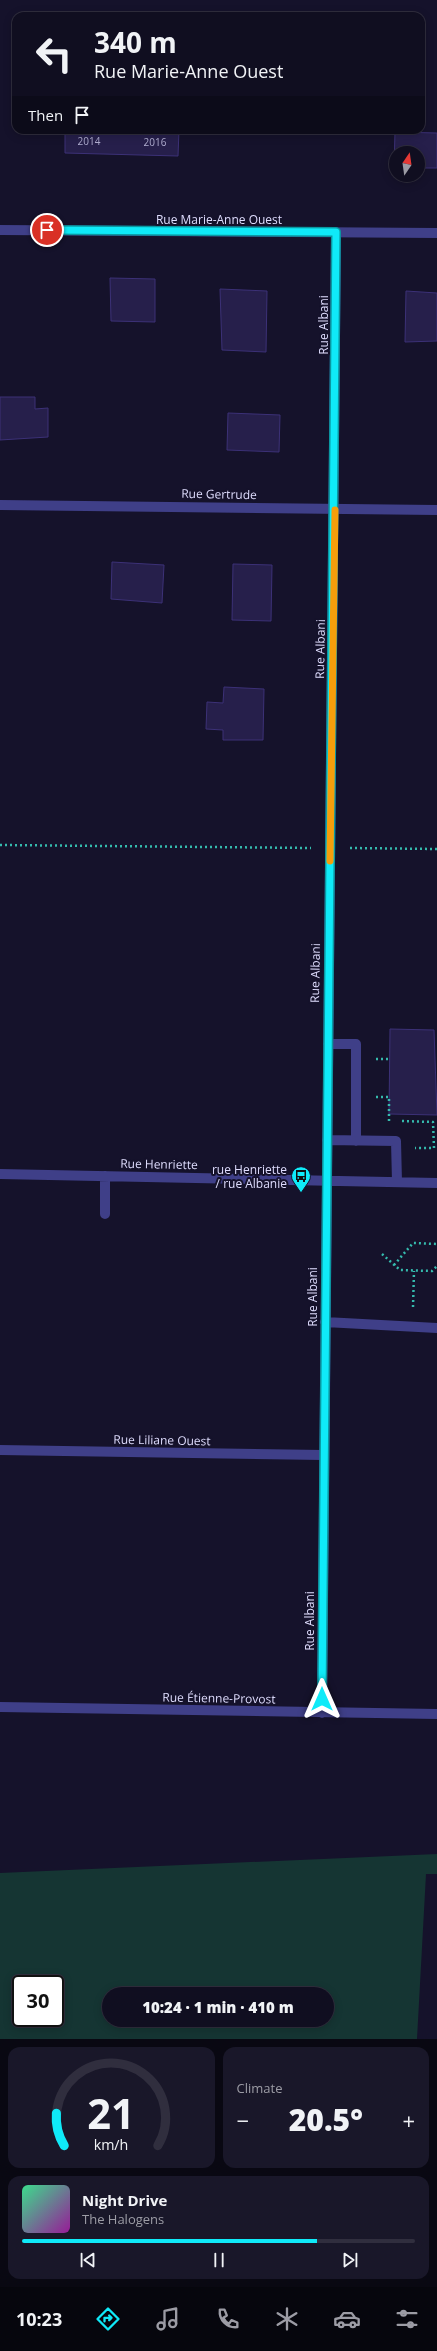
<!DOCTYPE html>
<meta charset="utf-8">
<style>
:root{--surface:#100e20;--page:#191729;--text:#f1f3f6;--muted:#9c9ca5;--line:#302e3e;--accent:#0feaf8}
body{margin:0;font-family:"Open Sans",sans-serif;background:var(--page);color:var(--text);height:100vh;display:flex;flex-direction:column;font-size:15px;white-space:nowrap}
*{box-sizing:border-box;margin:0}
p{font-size:13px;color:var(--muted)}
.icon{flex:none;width:22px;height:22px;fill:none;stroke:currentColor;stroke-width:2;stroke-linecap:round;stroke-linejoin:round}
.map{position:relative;height:2039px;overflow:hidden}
.drawer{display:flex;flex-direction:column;gap:8px;padding:8px;background:#090812;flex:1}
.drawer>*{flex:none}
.guide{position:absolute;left:12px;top:12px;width:413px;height:122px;border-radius:12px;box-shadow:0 2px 10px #0003,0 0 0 1px var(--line);background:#100e20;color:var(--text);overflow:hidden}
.needle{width:26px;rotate:13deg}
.fabs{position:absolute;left:389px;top:146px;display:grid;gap:8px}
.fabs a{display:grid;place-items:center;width:36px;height:36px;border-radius:50%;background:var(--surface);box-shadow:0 2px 10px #0003,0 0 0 1px var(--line);font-size:20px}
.speed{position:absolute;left:12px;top:1975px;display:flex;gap:8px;font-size:20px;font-weight:700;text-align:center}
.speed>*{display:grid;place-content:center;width:52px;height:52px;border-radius:50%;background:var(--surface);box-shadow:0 2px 10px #0003,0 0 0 1px var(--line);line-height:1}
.speed .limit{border:2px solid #111;border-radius:6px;background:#fff;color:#111}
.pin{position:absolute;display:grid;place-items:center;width:34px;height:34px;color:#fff;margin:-17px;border:2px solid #fff;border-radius:50%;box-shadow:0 1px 4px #0007}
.me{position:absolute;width:44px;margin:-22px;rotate:0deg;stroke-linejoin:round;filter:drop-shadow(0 0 3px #0008)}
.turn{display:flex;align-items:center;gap:14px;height:84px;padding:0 16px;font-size:18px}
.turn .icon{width:52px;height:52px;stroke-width:2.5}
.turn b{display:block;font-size:28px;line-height:34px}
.then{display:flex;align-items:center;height:38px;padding:0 16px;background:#0003;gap:8px;font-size:15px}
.big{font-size:30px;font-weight:800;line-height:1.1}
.drawer .card{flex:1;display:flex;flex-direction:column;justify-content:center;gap:6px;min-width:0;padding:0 14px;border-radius:12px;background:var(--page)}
.drawer .dial{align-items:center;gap:0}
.dial svg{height:104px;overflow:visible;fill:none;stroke:var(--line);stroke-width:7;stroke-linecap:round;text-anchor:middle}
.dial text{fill:var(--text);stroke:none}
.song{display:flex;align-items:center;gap:12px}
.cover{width:48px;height:48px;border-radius:6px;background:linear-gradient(135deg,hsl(150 70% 55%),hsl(300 70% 35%))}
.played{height:4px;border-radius:2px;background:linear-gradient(90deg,var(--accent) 75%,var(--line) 75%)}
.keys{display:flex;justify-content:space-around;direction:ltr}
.heat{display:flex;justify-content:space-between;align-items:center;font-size:22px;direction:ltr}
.drawer .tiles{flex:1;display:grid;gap:8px;grid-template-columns:1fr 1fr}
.card:last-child{grid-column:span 2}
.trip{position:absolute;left:102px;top:1987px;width:232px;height:40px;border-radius:20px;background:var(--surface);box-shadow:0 2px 10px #0003,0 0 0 1px var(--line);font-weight:800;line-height:40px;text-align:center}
.menu{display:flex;height:64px;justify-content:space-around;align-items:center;background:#06060d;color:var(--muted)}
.menu .icon{width:28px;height:28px}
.menu .on{color:var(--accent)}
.menu b{font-size:18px;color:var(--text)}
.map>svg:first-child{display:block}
.green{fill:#153533;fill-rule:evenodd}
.building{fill:#261f4b;stroke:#3c3177}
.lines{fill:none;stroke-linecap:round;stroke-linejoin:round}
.path{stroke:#35baad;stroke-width:2.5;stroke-dasharray:2 3;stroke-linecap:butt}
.minor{stroke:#3f3f88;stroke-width:10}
.route-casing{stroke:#0a98a1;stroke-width:10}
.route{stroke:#0feaf8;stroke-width:7}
.slow{stroke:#f59e0b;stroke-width:7}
.labels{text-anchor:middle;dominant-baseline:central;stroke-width:4;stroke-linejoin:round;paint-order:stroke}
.number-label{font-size:10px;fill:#b1aed1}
.street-label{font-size:12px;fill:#dfddfe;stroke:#15122b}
.poi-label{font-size:12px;fill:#dfddfe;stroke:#15122b;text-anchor:end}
</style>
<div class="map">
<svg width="437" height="2039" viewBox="0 0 437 2039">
<rect width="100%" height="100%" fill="#15122b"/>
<!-- green -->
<path class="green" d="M 437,1854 L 437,1874 L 426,1874 L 417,2039 L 0,2039 L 0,1873 ZM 21,1984 L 55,1984 L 55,2018 L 21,2018 ZM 109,1994 L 327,1994 L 327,2020 L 109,2020 Z"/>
<!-- building -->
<path class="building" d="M 65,130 L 179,130 L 178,156 L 65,153 Z
M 395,132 L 437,133 L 437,168 L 418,168 L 418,153 L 396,153 L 396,167 L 394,167 Z
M 110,278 L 155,279 L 155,322 L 111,321 Z
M 220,289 L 267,291 L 266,352 L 222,350 Z
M 406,291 L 437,293 L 437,341 L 405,342 Z
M 0,397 L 35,397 L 35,409 L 48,408 L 48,437 L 0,440 Z
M 228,413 L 280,415 L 279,452 L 227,450 Z
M 112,562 L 164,565 L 162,603 L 111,599 Z
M 233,564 L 272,565 L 271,621 L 232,620 Z
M 224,687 L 264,689 L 263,740 L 223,740 L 223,730 L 206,729 L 207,702 L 223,703 Z
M 390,1029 L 434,1030 L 437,1115 L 389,1114 Z"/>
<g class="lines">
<!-- path -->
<path class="path" d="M 0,845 L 311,848
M 350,848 L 437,849
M 376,1059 L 390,1059
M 376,1097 L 389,1097 L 389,1121
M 402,1121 L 433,1122 L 434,1148 L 415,1148
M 382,1254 L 400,1270 L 432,1271 L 437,1266
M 394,1265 L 413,1243 L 437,1244
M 413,1307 L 414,1271"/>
<!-- minor -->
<path class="minor" d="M 0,230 L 437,233
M 0,505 L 437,510
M 328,1044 L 356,1044 L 356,1141
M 327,1140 L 396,1141 L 397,1182
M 0,1174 L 437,1183
M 105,1214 L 105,1176
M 325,1322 L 437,1328
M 0,1450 L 323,1455
M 0,1707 L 437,1714
M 322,1713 L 336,232"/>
</g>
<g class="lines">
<defs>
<path id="route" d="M 47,230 L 336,232 L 322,1699"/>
</defs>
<!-- route casing -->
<use href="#route" class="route-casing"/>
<!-- route -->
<use href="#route" class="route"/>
<!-- slow -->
<path class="slow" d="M 330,861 L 335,510"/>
</g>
<!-- icons -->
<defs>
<symbol id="bus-pin" viewBox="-11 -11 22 30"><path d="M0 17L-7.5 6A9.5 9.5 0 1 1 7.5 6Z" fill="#0feaf8" stroke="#15122b"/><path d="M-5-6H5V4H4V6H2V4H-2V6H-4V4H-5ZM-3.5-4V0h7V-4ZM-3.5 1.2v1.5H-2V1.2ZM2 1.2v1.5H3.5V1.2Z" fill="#111"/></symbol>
</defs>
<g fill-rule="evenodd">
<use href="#bus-pin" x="290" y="1165" width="22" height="30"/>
</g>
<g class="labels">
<!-- number labels -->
<g class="number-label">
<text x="89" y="141">2014</text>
<text x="155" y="142">2016</text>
</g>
<!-- street labels -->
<g class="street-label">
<text x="219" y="219">Rue Marie-Anne Ouest</text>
<text transform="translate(323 325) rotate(-90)">Rue Albani</text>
<text transform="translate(219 494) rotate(1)">Rue Gertrude</text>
<text transform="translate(320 649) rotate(-89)">Rue Albani</text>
<text transform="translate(315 973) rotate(-89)">Rue Albani</text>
<text transform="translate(159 1164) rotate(1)">Rue Henriette</text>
<text transform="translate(312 1297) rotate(-90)">Rue Albani</text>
<text transform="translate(162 1440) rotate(1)">Rue Liliane Ouest</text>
<text transform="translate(309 1621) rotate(-90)">Rue Albani</text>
<text transform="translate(219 1698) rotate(1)">Rue Étienne-Provost</text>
</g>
<!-- poi labels -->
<g class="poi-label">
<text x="287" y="1169">rue Henriette<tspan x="287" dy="14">/ rue Albanie</tspan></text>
</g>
</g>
</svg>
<div class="fabs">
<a><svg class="needle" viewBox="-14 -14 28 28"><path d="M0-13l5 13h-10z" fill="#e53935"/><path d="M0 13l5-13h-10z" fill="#9c9ca5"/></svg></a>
</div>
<div class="speed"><div class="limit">30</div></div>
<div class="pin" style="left:47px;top:230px;background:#d93025"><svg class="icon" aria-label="arrive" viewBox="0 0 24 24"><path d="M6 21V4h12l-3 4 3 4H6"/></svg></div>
<svg class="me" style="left:322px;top:1699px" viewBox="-20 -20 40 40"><path d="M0-17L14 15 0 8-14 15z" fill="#0feaf8" stroke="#fff" stroke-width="4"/></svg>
<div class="trip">10:24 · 1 min · 410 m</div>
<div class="guide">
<div class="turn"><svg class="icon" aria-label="left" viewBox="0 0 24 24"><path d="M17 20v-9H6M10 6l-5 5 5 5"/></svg><div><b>340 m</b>Rue Marie-Anne Ouest</div></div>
<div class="then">Then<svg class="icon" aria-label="arrive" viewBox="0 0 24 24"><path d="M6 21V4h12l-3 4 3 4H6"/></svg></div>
</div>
</div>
<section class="drawer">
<div class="tiles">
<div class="card dial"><svg viewBox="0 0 100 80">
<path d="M14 69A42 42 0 1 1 86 69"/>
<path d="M14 69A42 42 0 0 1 8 44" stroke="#0feaf8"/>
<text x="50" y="56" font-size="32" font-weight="700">21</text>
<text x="50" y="72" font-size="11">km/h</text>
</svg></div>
<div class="card"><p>Climate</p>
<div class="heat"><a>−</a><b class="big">20.5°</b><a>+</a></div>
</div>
<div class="card">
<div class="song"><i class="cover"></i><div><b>Night Drive</b><p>The Halogens</p></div></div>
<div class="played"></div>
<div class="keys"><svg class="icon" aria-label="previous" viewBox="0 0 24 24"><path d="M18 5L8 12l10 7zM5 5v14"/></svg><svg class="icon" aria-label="pause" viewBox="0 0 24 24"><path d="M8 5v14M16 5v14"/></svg><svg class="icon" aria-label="next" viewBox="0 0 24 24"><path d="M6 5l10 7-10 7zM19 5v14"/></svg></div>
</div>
</div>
</section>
<nav class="menu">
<b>10:23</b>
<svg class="icon on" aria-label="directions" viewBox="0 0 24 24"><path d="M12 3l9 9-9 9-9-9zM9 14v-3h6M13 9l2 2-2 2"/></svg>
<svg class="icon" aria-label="music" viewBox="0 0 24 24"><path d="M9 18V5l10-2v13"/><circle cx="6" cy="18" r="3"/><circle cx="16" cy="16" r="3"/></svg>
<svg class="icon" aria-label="phone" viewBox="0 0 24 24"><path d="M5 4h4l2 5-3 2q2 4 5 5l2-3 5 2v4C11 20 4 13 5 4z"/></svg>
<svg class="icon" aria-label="climate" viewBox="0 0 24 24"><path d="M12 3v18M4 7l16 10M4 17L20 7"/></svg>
<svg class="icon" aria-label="car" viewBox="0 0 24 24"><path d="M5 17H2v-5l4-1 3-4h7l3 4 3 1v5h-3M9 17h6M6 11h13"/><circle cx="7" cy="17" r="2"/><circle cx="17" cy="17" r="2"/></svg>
<svg class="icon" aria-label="filters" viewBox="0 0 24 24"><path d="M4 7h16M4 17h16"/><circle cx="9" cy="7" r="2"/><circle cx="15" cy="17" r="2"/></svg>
</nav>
